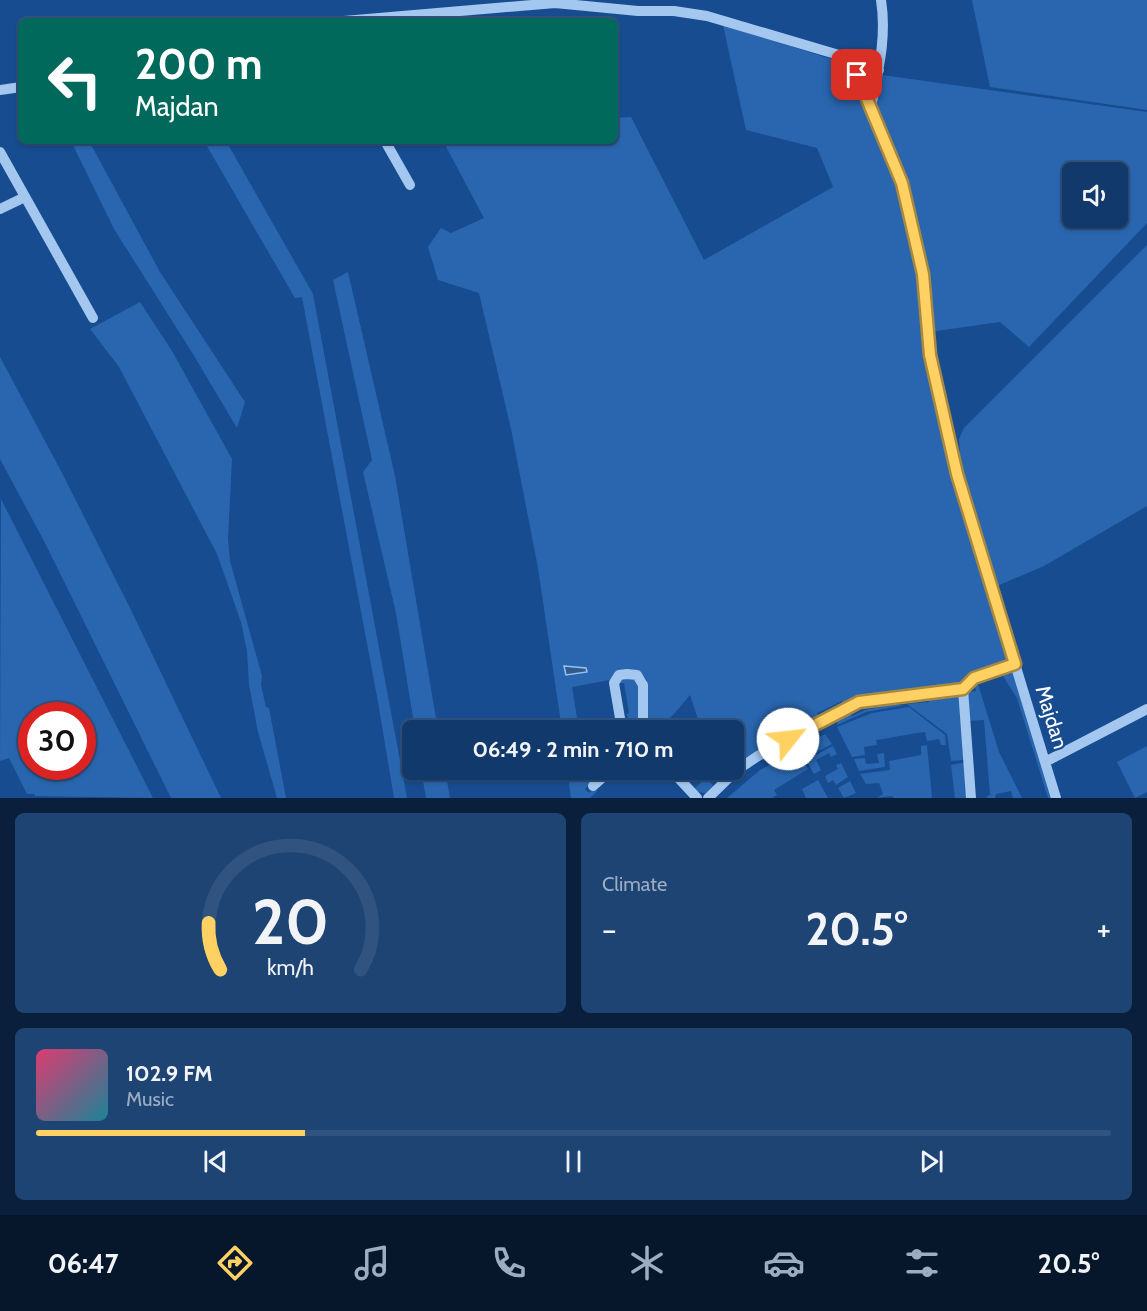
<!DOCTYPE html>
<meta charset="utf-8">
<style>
:root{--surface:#11396c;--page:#1e4474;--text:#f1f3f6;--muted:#9cacc2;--line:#30537f;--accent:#ffd163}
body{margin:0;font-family:Cabin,sans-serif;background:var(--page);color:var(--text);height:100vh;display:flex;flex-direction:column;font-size:22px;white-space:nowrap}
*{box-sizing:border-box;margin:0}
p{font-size:20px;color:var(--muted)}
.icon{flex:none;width:33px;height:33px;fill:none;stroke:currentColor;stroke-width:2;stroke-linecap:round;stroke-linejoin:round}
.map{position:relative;height:798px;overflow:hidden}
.details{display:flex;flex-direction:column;gap:15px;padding:15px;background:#091f3b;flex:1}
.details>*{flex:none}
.top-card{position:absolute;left:18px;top:18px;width:600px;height:126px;border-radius:9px;box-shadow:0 2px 4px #0004,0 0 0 2px var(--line);background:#00695c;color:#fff;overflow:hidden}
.tools{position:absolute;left:1062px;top:162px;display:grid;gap:12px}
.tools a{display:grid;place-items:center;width:66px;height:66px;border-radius:9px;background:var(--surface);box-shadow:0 2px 4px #0004,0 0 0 2px var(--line);font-size:30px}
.speed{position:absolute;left:18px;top:702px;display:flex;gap:12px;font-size:30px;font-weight:700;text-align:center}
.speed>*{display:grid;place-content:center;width:78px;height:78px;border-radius:50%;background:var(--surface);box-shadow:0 2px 4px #0004,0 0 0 2px var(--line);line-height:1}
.speed .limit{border:9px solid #d22;background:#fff;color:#111}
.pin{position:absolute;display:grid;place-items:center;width:51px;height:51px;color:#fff;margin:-26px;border-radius:12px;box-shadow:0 3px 9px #0006}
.me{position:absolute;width:66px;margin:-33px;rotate:61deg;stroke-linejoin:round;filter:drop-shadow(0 0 4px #0008)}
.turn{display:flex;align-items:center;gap:21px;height:126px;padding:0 18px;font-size:27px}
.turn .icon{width:78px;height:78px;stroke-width:2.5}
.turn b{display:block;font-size:42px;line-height:51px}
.big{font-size:45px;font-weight:700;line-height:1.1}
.details .widget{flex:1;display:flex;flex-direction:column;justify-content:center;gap:9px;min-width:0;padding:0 21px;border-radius:9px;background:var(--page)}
.details .dial{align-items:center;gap:0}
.dial svg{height:156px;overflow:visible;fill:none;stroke:var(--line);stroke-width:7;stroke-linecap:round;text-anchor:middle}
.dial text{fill:var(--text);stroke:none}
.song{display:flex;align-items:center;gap:18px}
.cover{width:72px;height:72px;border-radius:9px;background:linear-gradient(135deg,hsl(340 70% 55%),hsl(190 70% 35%))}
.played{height:6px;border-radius:3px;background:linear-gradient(90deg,var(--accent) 25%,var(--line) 25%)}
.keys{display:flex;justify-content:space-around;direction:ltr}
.heat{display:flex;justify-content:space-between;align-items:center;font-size:33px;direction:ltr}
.details .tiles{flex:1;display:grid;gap:15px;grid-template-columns:1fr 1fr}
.widget:last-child{grid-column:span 2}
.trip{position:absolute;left:402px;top:720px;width:342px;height:60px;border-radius:9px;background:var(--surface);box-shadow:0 2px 4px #0004,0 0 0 2px var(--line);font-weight:700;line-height:60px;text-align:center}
.dock{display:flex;height:96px;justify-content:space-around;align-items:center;background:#07172b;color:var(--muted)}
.dock .icon{width:42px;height:42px}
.dock .selected{color:var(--accent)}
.dock b{font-size:27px;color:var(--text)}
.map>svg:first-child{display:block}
.green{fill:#2966af;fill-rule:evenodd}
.water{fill:#325a8b;stroke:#96c2f3;stroke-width:1.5}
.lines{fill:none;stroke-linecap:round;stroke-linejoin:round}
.minor{stroke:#a4c7f0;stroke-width:10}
.route-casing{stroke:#a68840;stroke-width:15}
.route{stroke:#ffd163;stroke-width:10}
.labels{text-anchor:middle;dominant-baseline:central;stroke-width:4.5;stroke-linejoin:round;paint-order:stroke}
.street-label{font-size:21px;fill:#fff;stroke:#174c90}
</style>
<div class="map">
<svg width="1147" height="798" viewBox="0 0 1147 798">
<rect width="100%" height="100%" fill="#174c90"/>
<!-- green -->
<path class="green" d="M 972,0 L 1147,0 L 1147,110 L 990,87 Z
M 723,25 L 882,75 L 1147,112 L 1147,223 L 1029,347 L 1000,322 L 922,333 L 936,414 L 952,472 L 1009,659 L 1008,662 L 961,684 L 870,694 L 844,704 L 842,701 L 817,713 L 818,717 L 734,769 L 734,746 L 740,744 L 739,738 L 734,739 L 734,730 L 706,730 L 699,722 L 690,695 L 674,714 L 656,730 L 646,730 L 647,680 L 642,674 L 572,687 L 579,730 L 562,730 L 538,568 L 511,429 L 479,293 L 438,280 L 428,247 L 441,228 L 451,233 L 484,218 L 443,141 L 615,141 L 615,118 L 631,117 L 704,260 L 833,187 L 817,148 L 746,130 ZM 1072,172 L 1118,172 L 1118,218 L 1072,218 Z
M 71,141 L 89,141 L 160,272 L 245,402 L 237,428 L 193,354 L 114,229 Z
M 204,141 L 226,141 L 313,294 L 407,798 L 394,798 L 378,702 L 302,297 L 295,298 Z
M 1147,245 L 1147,506 L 1044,566 L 997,586 L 961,467 L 959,439 L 964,428 Z
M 348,272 L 395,476 L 438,730 L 415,730 L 396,613 L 363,472 L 372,460 L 333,280 Z
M 140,302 L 172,351 L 232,459 L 228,539 L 230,561 L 262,676 L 261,685 L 266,707 L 269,708 L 286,798 L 277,798 L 258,732 L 249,685 L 247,651 L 241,622 L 217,554 L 119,367 L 90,329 Z
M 0,357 L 61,471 L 130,608 L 221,798 L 171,798 L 44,541 L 0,459 Z
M 1,499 L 153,798 L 35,796 L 35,794 L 27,794 L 9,758 L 0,761 ZM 32,716 L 82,716 L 82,766 L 32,766 Z
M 1013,670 L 1053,798 L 1048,798 L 1017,698 L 1001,673 Z
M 633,678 L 639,684 L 638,730 L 630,730 L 627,714 L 629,713 L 624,683 L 618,683 L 619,680 Z
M 977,681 L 999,752 L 1022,798 L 1013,798 L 1011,791 L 996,794 L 995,798 L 987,798 L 987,796 L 990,795 L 984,720 L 968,721 L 966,693 L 976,691 L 974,683 Z
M 957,694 L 961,698 L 963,760 L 951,761 L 947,734 L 907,704 L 929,702 L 928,697 Z
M 882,701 L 889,701 L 890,705 L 905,705 L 866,712 L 837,725 L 838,717 L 849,711 L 852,716 L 865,710 L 883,706 Z
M 909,707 L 945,735 L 946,745 L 941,745 L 939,739 L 927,741 L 925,732 C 907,734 892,738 876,740 L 877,745 L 864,747 L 865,755 L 852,757 L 837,727 L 872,713 Z
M 825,734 L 832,744 L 805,758 L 800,748 Z
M 927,745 L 932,798 L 894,798 L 892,796 L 877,798 L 883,794 L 879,783 L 866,784 L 860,774 L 890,770 L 889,761 L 921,755 L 921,746 Z
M 833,746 L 837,754 L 831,757 L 829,753 L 816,760 L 821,770 L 814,774 L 806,760 Z
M 1147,746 L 1147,792 L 1135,798 L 1117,762 Z
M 798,749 L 808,769 L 774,790 L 777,795 L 772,798 L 727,798 L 760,770 Z
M 884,753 L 885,767 L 859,771 L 854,759 L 865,758 L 866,764 L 879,763 L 877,754 Z
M 967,762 L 970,798 L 955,798 L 951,765 Z
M 841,763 L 848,777 L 836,785 L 833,780 L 828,783 L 825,776 L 838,769 L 836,765 Z
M 421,770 L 445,770 L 450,798 L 426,798 Z
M 567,770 L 593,770 L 583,777 L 584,780 L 589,776 L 593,780 L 585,789 L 589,793 L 595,788 L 597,791 L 590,798 L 571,798 Z
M 707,777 L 713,786 L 706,793 L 692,791 Z
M 818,780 L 828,798 L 806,798 L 802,789 Z
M 850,781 L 856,793 L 844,798 L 838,788 Z"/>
<!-- water -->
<path class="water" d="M 564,666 L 586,668 L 587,672 L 566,675 Z"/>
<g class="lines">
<!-- minor -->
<path class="minor" d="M 344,21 L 555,3 L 638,11 L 674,11 L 707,16 L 866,63 L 879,70
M 851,59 L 902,183 L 923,274 L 930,355 L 957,474 L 1056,798
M 0,90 L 21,87
M 871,107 C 878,71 887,38 881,0
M 385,141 L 410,185
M 0,152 L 93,318
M 0,209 L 25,197
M 963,689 L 971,798
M 622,730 L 614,683 L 619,675 L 627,674 L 637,675 L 643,685 L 643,730
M 1045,762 L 1147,709
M 671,770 L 697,798
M 593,786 L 611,770
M 708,798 L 737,770 L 758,756 L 849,706 L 870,699 L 963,689 L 974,678 L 1015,664"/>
</g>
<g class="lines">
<defs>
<path id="route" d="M 788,739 L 859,702 L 963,689 L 974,678 L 1015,664 L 957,474 L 930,355 L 923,274 L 902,183 L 857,75"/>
</defs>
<!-- route casing -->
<use href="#route" class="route-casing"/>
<!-- route -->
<use href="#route" class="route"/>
</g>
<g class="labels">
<!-- street labels -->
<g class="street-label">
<text transform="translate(1052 717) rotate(73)">Majdan</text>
</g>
</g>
</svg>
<div class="tools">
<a><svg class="icon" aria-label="sound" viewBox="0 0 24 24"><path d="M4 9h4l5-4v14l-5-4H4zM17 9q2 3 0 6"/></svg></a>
</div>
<div class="speed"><div class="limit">30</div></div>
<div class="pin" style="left:857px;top:75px;background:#d93025"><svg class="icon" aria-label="arrive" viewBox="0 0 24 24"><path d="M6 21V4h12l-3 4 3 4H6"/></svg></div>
<svg class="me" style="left:788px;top:739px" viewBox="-20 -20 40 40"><circle r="19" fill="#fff"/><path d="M0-13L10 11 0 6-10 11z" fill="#ffd163"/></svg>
<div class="trip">06:49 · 2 min · 710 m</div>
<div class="top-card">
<div class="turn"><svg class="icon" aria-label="left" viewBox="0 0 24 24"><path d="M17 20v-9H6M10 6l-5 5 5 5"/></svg><div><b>200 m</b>Majdan</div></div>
</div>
</div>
<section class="details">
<div class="tiles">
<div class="widget dial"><svg viewBox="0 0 100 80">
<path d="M14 69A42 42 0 1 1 86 69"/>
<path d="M14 69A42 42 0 0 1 8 45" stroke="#ffd163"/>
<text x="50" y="56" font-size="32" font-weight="700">20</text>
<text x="50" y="72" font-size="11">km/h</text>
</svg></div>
<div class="widget"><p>Climate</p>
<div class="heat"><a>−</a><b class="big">20.5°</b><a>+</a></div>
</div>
<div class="widget">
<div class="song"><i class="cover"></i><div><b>102.9 FM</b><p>Music</p></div></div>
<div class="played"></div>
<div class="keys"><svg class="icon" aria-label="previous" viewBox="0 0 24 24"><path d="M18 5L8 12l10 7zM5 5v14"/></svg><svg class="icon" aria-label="pause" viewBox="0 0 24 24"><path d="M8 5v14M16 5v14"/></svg><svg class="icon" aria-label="next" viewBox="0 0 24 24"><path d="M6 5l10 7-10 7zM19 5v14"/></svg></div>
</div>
</div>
</section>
<nav class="dock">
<b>06:47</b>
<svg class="icon selected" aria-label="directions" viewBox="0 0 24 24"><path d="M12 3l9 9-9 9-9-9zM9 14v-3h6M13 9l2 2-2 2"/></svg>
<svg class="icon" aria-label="music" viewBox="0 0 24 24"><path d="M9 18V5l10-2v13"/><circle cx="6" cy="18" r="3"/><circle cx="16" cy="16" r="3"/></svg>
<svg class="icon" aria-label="phone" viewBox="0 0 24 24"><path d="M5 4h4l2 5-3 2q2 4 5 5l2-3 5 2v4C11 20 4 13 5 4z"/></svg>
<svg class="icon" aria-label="climate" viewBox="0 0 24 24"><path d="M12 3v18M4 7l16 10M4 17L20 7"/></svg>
<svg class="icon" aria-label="car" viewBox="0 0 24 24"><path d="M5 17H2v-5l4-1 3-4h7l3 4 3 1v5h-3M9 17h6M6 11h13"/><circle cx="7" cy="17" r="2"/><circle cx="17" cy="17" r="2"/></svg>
<svg class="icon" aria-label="filters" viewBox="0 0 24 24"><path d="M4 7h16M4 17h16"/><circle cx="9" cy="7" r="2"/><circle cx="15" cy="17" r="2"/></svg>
<b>20.5°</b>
</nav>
